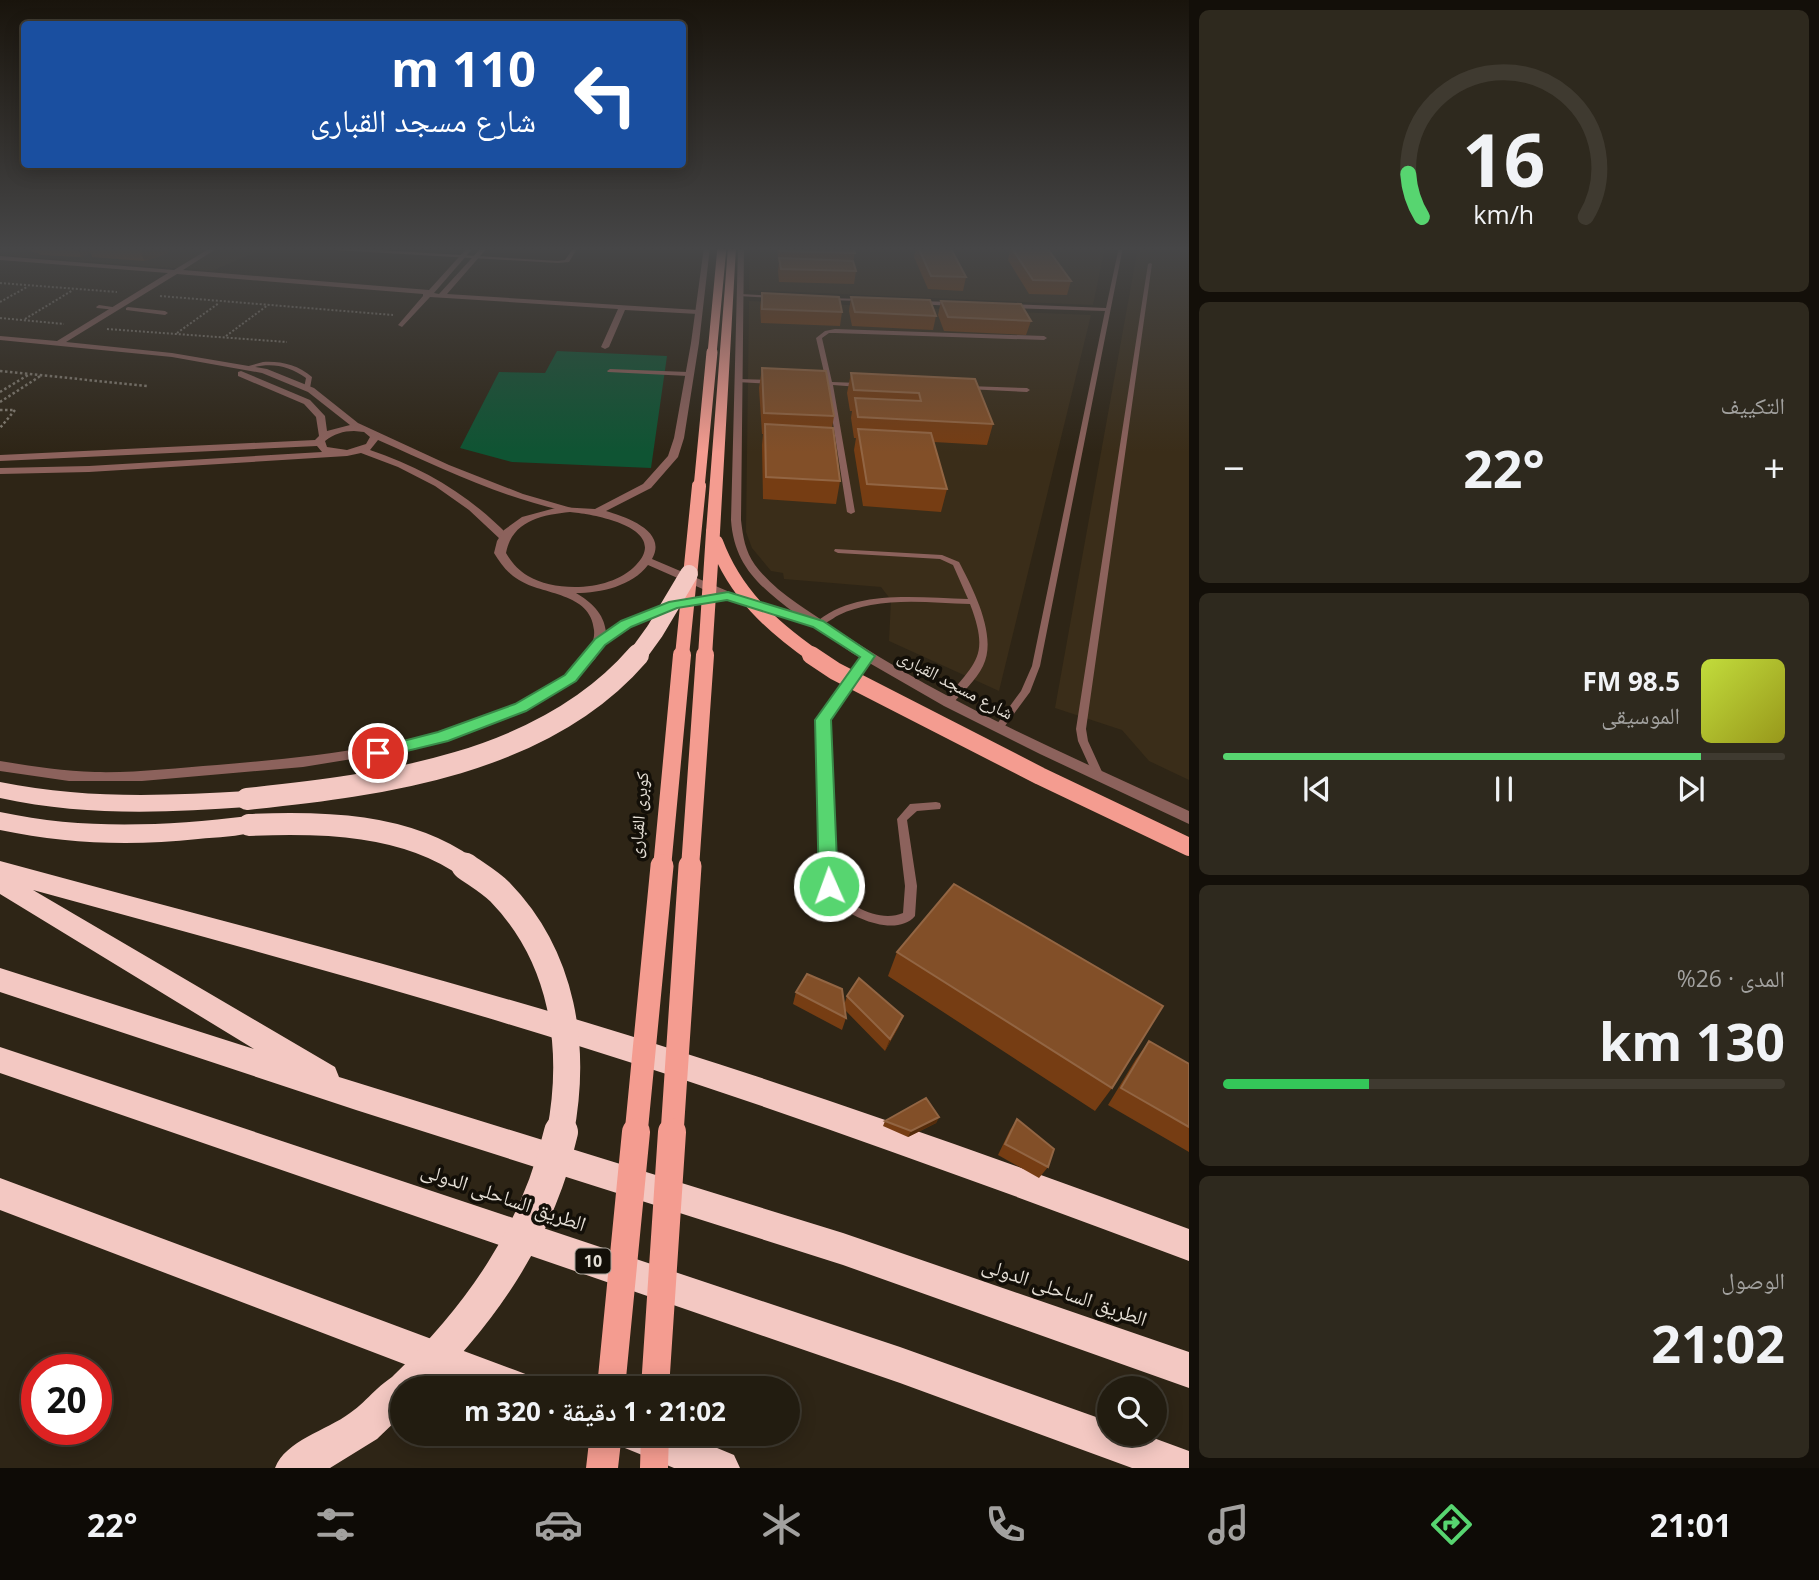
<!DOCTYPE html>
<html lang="ar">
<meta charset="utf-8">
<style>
:root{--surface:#221c10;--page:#2e291e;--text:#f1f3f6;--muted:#a2a19f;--line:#3f3a30;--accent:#57d570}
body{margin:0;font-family:"Open Sans","Noto Naskh Arabic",sans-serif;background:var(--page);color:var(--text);direction:rtl;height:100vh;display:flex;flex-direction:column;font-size:26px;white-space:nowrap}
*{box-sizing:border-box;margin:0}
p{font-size:23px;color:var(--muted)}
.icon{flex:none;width:38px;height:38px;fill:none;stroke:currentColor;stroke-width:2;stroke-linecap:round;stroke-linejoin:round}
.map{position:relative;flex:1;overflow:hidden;direction:ltr}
.details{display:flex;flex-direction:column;gap:10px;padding:10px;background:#130f09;width:630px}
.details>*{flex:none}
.banner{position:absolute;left:21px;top:21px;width:665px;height:147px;border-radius:7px;box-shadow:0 4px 18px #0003,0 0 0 2px var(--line);direction:rtl;background:#1a4fa0;color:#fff;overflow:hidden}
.tools{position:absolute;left:1097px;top:1376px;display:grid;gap:14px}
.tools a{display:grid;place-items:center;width:70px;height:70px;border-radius:50%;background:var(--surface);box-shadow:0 4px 18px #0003,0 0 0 2px var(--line);font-size:35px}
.speed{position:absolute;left:21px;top:1354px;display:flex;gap:14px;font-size:35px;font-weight:700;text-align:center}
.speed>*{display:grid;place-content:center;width:91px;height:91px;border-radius:50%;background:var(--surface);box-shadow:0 4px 18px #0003,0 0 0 2px var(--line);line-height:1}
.speed .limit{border:10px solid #d22;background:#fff;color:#111}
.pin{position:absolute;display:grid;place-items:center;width:60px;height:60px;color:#fff;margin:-30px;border:4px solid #fff;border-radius:50%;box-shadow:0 2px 7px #0007}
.me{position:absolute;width:77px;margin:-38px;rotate:358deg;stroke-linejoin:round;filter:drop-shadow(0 0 5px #0008)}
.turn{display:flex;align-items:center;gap:24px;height:147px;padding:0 35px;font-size:32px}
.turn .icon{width:91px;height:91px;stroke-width:2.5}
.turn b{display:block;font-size:49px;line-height:60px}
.big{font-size:52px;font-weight:700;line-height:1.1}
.details .tile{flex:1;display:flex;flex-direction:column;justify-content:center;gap:10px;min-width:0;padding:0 24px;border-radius:10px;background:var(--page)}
.details .dial{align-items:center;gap:0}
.dial svg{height:182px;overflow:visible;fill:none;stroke:var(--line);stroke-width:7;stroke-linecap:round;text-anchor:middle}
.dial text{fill:var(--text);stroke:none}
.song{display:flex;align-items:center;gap:21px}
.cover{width:84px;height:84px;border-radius:10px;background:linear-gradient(135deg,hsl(70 70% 55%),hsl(60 70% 35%))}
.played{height:7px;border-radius:4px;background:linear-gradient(90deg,var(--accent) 85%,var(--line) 85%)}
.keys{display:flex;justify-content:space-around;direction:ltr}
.heat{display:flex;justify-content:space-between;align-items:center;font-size:38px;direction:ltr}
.charge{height:10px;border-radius:5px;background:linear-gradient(90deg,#34c759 26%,var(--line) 0)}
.trip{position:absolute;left:390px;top:1376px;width:410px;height:70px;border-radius:35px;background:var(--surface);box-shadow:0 4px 18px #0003,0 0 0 2px var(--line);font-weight:700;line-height:70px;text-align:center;direction:rtl}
.tab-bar{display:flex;height:112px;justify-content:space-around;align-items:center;background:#0e0b06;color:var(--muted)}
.tab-bar .icon{width:49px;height:49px}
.tab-bar .on{color:var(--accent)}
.tab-bar b{font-size:32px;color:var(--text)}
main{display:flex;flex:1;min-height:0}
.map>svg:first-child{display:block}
.built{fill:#3a2d19}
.green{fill:#0f5433}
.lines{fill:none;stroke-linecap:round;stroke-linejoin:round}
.path-far1{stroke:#857e72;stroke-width:2;stroke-dasharray:2 2;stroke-linecap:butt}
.path{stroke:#857e72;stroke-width:2.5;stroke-dasharray:2.5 2.5;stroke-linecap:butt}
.service{fill:#8c625c;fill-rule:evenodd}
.minor{fill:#8c625c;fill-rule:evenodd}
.tertiary{fill:#8c625c;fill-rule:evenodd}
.primary{fill:#f49c90;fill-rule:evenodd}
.motorway{fill:#f3c8c2;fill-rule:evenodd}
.primary-bridge-far5{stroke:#f49c90;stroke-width:9}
.primary-bridge-far4{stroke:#f49c90;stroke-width:11}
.primary-bridge-far3{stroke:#f49c90;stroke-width:14}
.primary-bridge-far2{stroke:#f49c90;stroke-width:18}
.primary-bridge-far1{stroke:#f49c90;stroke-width:23}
.primary-bridge{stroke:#f49c90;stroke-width:28}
.motorway-bridge-far3{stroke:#f3c8c2;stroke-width:18}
.motorway-bridge-far2{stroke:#f3c8c2;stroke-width:22}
.motorway-bridge-far1{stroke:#f3c8c2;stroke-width:27}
.motorway-bridge{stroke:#f3c8c2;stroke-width:34}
.wall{fill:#763d13}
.shaded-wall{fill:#542c0b}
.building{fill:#824f28;stroke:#926543;stroke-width:2}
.route{fill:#57d570;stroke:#398a49;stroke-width:2}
.labels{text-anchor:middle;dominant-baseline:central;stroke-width:7;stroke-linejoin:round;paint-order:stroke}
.shield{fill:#130f08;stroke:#a6a198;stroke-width:2}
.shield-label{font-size:16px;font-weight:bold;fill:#e5dfd6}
.street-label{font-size:18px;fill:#e5dfd6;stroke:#130f08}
.near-street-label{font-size:21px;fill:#e5dfd6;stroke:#130f08}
</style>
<main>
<section class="details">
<div class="tile dial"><svg viewBox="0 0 100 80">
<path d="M14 69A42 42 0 1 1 86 69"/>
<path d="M14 69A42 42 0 0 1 8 50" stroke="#57d570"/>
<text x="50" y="56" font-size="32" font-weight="700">16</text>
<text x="50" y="72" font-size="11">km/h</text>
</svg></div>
<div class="tile"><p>التكييف</p>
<div class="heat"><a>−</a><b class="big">22°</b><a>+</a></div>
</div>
<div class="tile">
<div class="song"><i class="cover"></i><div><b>98.5 FM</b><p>الموسيقى</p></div></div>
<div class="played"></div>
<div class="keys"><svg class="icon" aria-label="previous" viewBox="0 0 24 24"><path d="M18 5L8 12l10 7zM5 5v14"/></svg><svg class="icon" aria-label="pause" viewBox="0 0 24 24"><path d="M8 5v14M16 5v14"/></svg><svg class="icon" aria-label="next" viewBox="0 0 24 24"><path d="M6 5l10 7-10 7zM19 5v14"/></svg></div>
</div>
<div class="tile"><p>المدى · 26%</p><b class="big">130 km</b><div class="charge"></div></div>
<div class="tile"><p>الوصول</p><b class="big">21:02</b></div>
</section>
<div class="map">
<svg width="1189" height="1468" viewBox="0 0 1189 1468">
<rect width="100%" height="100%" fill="#2e2516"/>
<!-- built -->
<path class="built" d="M 0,247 L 267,247 L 212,271 L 0,255 Z
M 750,247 L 1105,247 L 1093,305 L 749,290 Z
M 1138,247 L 1189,247 L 1189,780 L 1149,761 L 1122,730 L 1055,708 Z
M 749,301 L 1091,315 L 999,691 L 889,641 L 891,600 L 881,587 L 784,579 L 783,573 L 771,571 L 752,548 L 746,532 Z"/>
<!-- green -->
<path class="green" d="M 557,351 L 667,356 L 651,468 L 512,462 L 460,448 L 499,372 L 545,373 Z"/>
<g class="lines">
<!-- path-far1 -->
<path class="path-far1" d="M 0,283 L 117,292
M 160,296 L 393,315
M 0,302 L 27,287
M 0,318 L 64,324
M 25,319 L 73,290
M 107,329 L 287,342
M 177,333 L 219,303
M 226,336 L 268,305"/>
<!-- path -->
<path class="path" d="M 0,371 L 147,386
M 0,392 L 28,375
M 0,402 L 42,375
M 0,410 L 15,410 L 0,428"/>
<!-- service -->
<path class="service" d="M 330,247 L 558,261 L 565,260 L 574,247 L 578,247 L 569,262 L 558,263 L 334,250 Z
M 1119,247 L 1123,247 L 1040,666 L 1030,692 L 1002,730 L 999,731 L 994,728 L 1021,691 L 1032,666 L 1105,311 L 1010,308 L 1007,306 L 1010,304 L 1106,308 Z
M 1150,263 L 1152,264 L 1086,729 L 1088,741 L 1103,774 L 1102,777 L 1094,777 L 1093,774 L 1078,741 L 1076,729 L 1148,264 Z
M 740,294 L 775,296 L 777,297 L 775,298 L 738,296 Z
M 828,298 L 862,299 L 864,300 L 862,301 L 826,300 Z
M 919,301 L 953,302 L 956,304 L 953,306 L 917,304 L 917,302 Z
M 99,305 L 119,308 L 116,310 L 97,308 L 96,307 Z
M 128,307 L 165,311 L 168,313 L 165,315 L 126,310 L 126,308 Z
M 835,329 L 1044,336 L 1047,338 L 1044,340 L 835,333 L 829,333 L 822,338 L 832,382 L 859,383 L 862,385 L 859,387 L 833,385 L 855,512 L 851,514 L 847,512 L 827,385 L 822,383 L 826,381 L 816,338 L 825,331 Z
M 263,362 C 281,361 298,365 312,377 L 310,388 L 307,390 L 304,388 L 306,378 C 288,365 269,362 248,369 L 245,367 Z
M 610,369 L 688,372 L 691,374 L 688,376 L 608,372 L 607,371 Z
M 738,379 L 772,380 L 775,382 L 772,384 L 736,382 L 736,380 Z
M 968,386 L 1027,388 L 1030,390 L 1027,392 L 966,389 L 965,388 Z
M 835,549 L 942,555 L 959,562 C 973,589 998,636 983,666 C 976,680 963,692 952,704 L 949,705 L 944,702 C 974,662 991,659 970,604 C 937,603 903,599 871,605 C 860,607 849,610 839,615 C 831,619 824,626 815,626 L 814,624 C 854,588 918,598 968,599 L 953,565 L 940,559 L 838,553 L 834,551 Z
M 868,653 L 872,656 L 828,720 L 835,886 C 847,906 880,923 903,913 L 905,886 L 897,819 L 910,804 L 936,802 L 940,803 L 941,806 L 940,809 L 917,811 L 907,820 L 917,886 L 915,916 C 897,937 854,919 837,904 C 831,899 827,893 823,886 L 818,720 L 865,654 Z"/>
<!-- minor -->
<path class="minor" d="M 212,247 L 219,247 L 183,270 L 429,290 L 468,247 L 474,247 L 434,293 L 439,294 L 482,247 L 488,247 L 447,294 L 698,310 L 702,312 L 698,314 L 625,310 L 609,347 L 605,349 L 601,347 L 618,309 L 430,297 L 402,327 L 398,325 L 423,296 L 423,294 L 177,274 L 66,342 L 172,353 L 267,369 L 314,388 L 358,423 L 449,465 L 523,494 L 575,509 L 570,512 C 502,498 441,468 378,440 L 370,450 C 423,468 468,494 508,535 L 509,537 L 504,540 L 500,539 L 469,510 L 435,486 L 398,467 L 361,453 L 347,456 L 89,472 L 0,474 L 0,468 L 89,466 L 322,452 L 317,446 L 0,461 L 0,455 L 315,440 L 319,436 L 316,417 L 304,404 L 238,376 L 238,372 L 241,371 L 310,400 L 325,416 L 327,431 L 350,425 L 308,392 L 262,373 L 172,357 L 0,340 L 0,336 L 57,341 L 168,273 L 0,260 L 0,256 L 174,270 ZM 354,431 L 364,432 L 370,437 L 366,444 L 347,450 L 327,447 L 325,441 C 334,434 343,431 354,431 Z"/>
<!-- tertiary -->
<path class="tertiary" d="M 704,247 L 710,247 L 699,343 L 684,438 L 678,457 L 651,488 L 606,511 C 626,517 668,531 652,559 L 732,593 L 796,614 C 761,588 734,566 731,520 L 738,247 L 744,247 L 741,520 C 743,537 745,551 755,565 C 775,592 807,610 834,628 C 945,703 1068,755 1189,811 L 1189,824 L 1040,754 L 944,706 L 852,653 L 812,625 L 724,599 L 675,608 L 632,627 L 604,645 L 595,659 L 573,682 L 531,708 L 480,729 L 407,750 L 303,767 L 142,781 L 69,781 L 0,771 L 0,761 C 31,766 63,771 95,772 C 136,773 176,768 217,765 C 311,757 404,748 493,714 C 519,704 546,692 567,673 C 579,662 596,648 594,630 C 591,592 542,595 519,580 C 507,573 501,564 494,553 L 497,541 L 504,530 L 522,517 L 559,507 L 595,509 L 643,484 L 668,456 L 674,438 L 691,343 ZM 570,512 C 594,514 671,528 636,565 C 612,591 557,593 528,576 C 518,570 512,563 506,553 C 512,521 541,515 570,512 ZM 648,565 L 714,594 C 675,599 639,610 606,632 C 604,613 591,602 576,593 C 601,593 632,586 648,565 Z"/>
<!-- primary -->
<path class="primary" d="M 728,247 L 736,247 L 720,532 L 713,536 L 706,532 Z
M 590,1433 L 622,1433 L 618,1468 L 586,1468 Z"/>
<!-- motorway -->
<path class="motorway" d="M 0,782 C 82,799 164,796 247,791 L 255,793 L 258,799 L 255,805 L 247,807 C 164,813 82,816 0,798 Z
M 0,812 C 84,830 164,826 249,816 L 257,819 L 261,825 L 257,831 C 239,837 218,837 198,839 C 131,846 66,844 0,830 Z
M 0,861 C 195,914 392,964 585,1022 C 789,1084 989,1155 1189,1229 L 1189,1261 C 989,1186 789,1112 585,1048 C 403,990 218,941 33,890 L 335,1067 L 339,1077 L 843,1233 L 1189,1352 L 1189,1388 L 843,1265 L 356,1110 L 0,992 L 0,968 L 254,1049 L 0,894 Z
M 0,1047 L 900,1347 L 1110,1422 L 1110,1433 L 1140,1433 L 1189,1451 L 1189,1468 L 1132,1468 L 900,1383 L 0,1073 Z
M 0,1178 L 515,1370 L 528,1375 L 533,1388 L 467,1388 L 0,1210 Z
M 402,1372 L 415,1377 L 419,1388 L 402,1388 L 402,1415 L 377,1439 L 330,1468 L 275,1468 C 286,1440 326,1431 350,1413 C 369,1400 380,1381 402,1372 Z
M 614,1433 L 681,1433 L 734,1455 L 740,1468 L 674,1468 L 620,1446 Z"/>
<!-- primary-bridge-far5 -->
<path class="primary-bridge-far5" d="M 712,354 L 722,247"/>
<!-- primary-bridge-far4 -->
<path class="primary-bridge-far4" d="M 699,488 L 712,352"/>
<!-- primary-bridge-far3 -->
<path class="primary-bridge-far3" d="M 716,542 C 735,593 770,625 814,656
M 682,656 L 699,486
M 705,656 L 713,532"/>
<!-- primary-bridge-far2 -->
<path class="primary-bridge-far2" d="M 811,655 L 835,671 L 1040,776 L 1189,847
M 662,868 L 682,655
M 690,868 L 705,655"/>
<!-- primary-bridge-far1 -->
<path class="primary-bridge-far1" d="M 636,1134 L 662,866
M 672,1134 L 690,866"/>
<!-- primary-bridge -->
<path class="primary-bridge" d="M 611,1388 L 636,1132
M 655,1388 L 672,1132
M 654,1468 L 655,1433"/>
<!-- motorway-bridge-far3 -->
<path class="motorway-bridge-far3" d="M 637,656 L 655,631 L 689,574"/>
<!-- motorway-bridge-far2 -->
<path class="motorway-bridge-far2" d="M 247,799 C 382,785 544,764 638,655
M 249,825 C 322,822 406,823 468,868"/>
<!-- motorway-bridge-far1 -->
<path class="motorway-bridge-far1" d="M 465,866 C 476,874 490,882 500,892 C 563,957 577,1047 560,1134"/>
<!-- motorway-bridge -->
<path class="motorway-bridge" d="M 405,1388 C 480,1316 537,1235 561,1132"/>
</g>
<!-- wall -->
<path class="wall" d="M 30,247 L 185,247 L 180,249 L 167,248 L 168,253 L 144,261 L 92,257 L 91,253 L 81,257 L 40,255 L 39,253 L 32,252 Z
M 777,247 L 853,247 L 855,253 L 853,261 L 856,271 L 854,284 L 779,282 L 778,271 L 779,263 Z
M 916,247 L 950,247 L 966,277 L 963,291 L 928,289 L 914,257 Z
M 1011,247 L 1071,281 L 1067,295 L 1029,294 L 1008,260 Z
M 762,293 L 842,312 L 840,326 L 761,323 L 760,307 Z
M 851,297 L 936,316 L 933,330 L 852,326 L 849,311 Z
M 941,301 L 1031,321 L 1026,335 L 944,331 L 938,315 Z
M 762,368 L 834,416 L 832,428 L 840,481 L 836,504 L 763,499 L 762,445 L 763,434 L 762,434 L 759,388 Z
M 851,373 L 975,379 L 993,424 L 987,445 L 934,442 L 947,489 L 941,512 L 863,506 L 854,450 L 856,438 L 854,438 L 851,418 L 852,411 L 850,411 L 847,393 Z
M 897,952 L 1112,1088 L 1095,1111 L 888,976 Z
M 796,992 L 844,1005 L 847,996 L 903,1016 L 898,1028 L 885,1051 L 845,1010 L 846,1018 L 842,1030 L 793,1004 Z
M 1149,1041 L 1189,1064 L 1189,1152 L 1108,1105 L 1136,1059 Z
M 939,1117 L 936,1123 L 908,1137 L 883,1126 L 885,1121 Z
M 1017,1119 L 1048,1167 L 1039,1178 L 998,1155 L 1010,1130 Z"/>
<!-- shaded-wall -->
<path class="shaded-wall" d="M 77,247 L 89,247 L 91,253 L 81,257 Z
M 144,247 L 167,247 L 168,253 L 144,261 L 140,248 Z
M 903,1016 L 898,1028 L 885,1051 L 890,1039 Z
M 939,1117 L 936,1123 L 908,1137 L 911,1131 Z"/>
<!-- building -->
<path class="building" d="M 780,247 L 853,247 L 855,253 L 780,251 Z
M 918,247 L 950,247 L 966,277 L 931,276 Z
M 1011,247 L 1047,248 L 1071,281 L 1033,280 Z
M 779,258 L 853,261 L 856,271 L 781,269 Z
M 762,293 L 839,297 L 842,312 L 762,309 Z
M 851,297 L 930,300 L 936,316 L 855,312 Z
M 941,301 L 1021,304 L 1031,321 L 948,317 Z
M 762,368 L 826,371 L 834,416 L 764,413 Z
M 851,373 L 975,379 L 993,424 L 858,417 L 855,398 L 921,401 L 919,393 L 854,390 Z
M 765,424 L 833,428 L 840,481 L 766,477 Z
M 858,429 L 931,433 L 947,489 L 867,484 Z
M 954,884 L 1163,1006 L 1112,1088 L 897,952 Z
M 807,974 L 842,989 L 846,1018 L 796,992 Z
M 859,978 L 903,1016 L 890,1039 L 847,996 Z
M 1149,1041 L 1189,1064 L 1189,1127 L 1121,1088 Z
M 926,1098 L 939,1117 L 911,1131 L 885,1121 Z
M 1017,1119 L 1054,1149 L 1048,1167 L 1005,1144 Z"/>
<!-- sky -->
<linearGradient id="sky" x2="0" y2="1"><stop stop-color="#19140c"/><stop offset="0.55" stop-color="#464647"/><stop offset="1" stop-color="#464647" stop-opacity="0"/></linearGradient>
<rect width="1189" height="452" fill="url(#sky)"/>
<!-- route -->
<path class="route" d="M 728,592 L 823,621 L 875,656 L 831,720 L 838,886 L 835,891 L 829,893 L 822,891 L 819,886 L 815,720 L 860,657 L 813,627 L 727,600 L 677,608 L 631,627 L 605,645 L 576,681 L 526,711 L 448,741 L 378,758 L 370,753 L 372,749 L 438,732 L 515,704 L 565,675 L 595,639 L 621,621 L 669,602 Z"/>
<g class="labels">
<!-- shield labels -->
<rect class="shield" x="575.5" y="1248.5" width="35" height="25" rx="5"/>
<g class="shield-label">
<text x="593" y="1261">10</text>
</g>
<!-- street labels -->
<g class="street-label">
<text transform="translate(956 684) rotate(28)">شارع مسجد القبارى</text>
<text transform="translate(638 815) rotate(-85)">كوبرى القبارى</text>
</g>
<!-- near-street labels -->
<g class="near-street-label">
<text transform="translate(504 1196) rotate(19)">الطريق الساحلى الدولى</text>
<text transform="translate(1065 1291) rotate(19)">الطريق الساحلى الدولى</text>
</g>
</g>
</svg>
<div class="tools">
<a><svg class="icon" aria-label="search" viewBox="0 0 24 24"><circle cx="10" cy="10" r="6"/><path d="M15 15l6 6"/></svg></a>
</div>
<div class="speed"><div class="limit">20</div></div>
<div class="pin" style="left:378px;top:753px;background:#d93025"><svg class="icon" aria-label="arrive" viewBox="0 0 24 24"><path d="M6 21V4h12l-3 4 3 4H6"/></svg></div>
<svg class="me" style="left:829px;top:886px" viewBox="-20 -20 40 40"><circle r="17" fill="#57d570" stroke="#fff" stroke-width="3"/><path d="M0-11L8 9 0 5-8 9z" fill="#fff"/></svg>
<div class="trip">21:02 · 1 دقيقة · 320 m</div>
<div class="banner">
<div class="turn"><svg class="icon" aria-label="left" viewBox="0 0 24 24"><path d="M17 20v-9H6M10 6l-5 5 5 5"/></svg><div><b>110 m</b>شارع مسجد القبارى</div></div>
</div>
</div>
</main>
<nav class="tab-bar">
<b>21:01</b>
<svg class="icon on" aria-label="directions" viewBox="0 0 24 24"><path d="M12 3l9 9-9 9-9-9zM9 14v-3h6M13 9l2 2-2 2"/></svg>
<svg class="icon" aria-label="music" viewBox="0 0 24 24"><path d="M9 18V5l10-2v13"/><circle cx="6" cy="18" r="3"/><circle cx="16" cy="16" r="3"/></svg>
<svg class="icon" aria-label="phone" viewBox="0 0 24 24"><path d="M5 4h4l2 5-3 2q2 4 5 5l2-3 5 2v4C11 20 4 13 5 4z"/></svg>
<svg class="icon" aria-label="climate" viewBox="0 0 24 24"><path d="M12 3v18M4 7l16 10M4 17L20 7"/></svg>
<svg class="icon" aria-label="car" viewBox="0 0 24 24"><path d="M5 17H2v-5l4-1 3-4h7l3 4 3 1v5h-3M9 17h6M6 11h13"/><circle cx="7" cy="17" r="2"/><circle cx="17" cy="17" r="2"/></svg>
<svg class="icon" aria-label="filters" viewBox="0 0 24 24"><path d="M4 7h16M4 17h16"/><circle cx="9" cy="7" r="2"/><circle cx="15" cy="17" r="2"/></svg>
<b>22°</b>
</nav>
